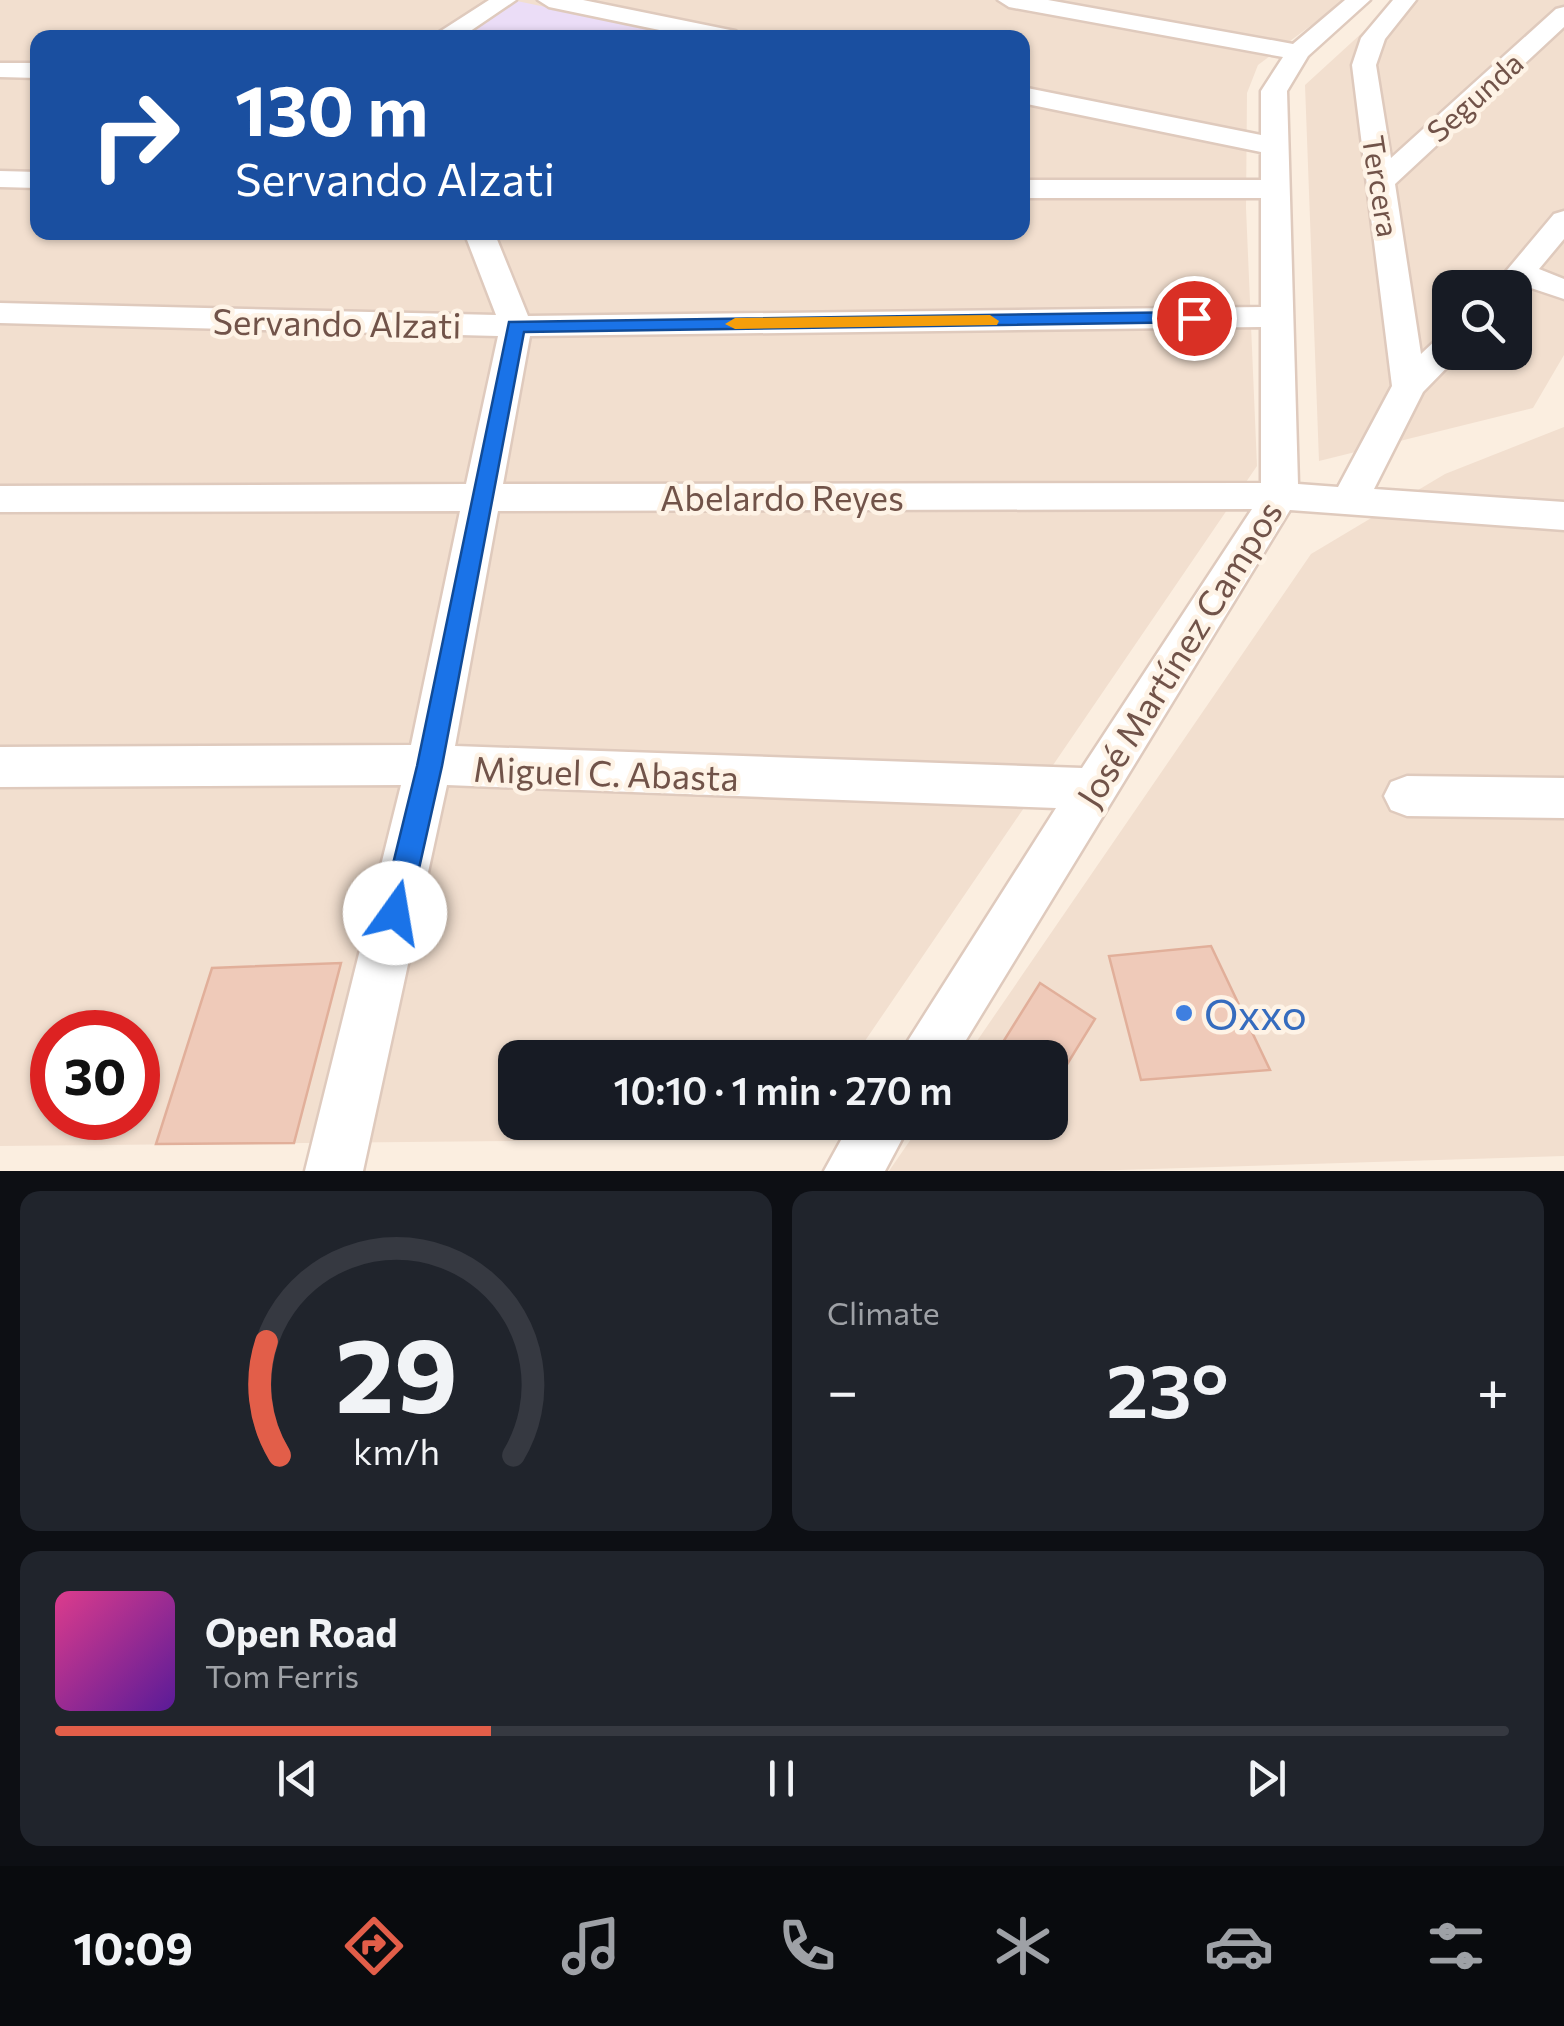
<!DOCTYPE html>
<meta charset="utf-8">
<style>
:root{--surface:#171b24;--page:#20242c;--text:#f1f3f6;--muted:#9ea1a6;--line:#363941;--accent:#e25e49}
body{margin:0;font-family:Commissioner,sans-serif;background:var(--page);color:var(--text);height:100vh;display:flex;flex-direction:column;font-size:38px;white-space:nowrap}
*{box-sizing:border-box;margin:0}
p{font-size:32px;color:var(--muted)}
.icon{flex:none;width:55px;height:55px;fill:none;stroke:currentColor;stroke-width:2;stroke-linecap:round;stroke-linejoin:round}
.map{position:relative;height:1171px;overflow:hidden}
.drawer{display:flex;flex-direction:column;gap:20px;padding:20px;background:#0d0f14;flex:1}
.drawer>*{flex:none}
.top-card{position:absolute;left:30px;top:30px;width:1000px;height:210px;border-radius:20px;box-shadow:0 2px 8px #0004;background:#1a4fa0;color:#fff;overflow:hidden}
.buttons{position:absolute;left:1432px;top:270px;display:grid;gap:20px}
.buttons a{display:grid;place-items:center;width:100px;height:100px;border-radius:20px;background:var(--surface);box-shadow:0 2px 8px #0004;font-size:50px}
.speed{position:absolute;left:30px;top:1010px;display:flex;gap:20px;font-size:50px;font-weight:700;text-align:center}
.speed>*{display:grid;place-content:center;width:130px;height:130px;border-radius:50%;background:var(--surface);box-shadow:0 2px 8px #0004;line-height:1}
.speed .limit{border:15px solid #d22;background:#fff;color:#111}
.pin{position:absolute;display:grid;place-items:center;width:85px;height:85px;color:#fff;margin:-42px;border:5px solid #fff;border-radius:50%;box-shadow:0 2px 10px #0007}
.me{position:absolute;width:110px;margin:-55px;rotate:13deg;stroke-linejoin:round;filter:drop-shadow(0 0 8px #0008)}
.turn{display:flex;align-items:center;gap:35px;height:210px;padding:0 40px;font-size:45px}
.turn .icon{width:130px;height:130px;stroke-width:2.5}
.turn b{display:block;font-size:70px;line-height:85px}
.big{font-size:75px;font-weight:600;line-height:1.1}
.drawer .card{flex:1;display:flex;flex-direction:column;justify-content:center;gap:15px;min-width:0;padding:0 35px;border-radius:20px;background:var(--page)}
.drawer .dial{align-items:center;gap:0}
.dial svg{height:260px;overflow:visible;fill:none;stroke:var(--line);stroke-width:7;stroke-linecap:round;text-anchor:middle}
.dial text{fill:var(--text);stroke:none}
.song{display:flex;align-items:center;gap:30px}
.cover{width:120px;height:120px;border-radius:15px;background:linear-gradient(135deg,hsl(330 70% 55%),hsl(270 70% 35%))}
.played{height:10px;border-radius:5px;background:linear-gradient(90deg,var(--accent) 30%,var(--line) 30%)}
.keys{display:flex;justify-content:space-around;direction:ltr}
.heat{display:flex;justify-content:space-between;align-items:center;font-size:55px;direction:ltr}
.drawer .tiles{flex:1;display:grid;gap:20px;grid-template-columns:1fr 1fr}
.card:last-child{grid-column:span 2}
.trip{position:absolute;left:498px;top:1040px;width:570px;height:100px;border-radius:20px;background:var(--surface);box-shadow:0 2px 8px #0004;font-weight:600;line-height:100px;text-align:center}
.dock{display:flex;height:160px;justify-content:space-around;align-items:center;background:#090b0e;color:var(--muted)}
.dock .icon{width:70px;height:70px}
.dock .current{color:var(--accent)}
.dock b{font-size:45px;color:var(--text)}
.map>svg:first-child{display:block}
.residential{fill:#f2dfcf;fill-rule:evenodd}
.education{fill:#ebddf7}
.building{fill:#efcab9;stroke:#e1af9a;stroke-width:2.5}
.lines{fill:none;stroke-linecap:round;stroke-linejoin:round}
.minor-casing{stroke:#dfcabd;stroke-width:5}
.minor{fill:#fff;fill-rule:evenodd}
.route{fill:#1a73e8;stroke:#114b97;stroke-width:2.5}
.slow{fill:#f59e0b}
.shop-dot{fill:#3f7fe0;stroke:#fef3e6;stroke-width:4}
.labels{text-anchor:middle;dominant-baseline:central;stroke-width:9;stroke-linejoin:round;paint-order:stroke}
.far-street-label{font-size:30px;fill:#715349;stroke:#fef3e6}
.street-label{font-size:35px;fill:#715349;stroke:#fef3e6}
.near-shop-label{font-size:42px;fill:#366cbe;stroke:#fef3e6;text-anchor:start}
</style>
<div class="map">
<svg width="1564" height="1171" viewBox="0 0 1564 1171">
<rect width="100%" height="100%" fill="#fbeee0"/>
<!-- residential -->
<path class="residential" d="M 0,0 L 1345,0 L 1258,65 L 1247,93 L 1246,208 L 1257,466 L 854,1057 L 515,1058 L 515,1122 L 810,1123 L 799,1138 L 0,1146 ZM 38,38 L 1022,38 L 1022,232 L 38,232 ZM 52,1032 L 138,1032 L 138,1118 L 52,1118 Z
M 1398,0 L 1564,0 L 1564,355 L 1533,408 L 1319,461 L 1305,85 ZM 1450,288 L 1515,288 L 1515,352 L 1450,352 Z
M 1564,427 L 1564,1156 L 1088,1171 L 889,1171 L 922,1123 L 1050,1122 L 1050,1058 L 966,1057 L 1311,554 L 1445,474 Z"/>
<!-- education -->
<path class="education" d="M 517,1 L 688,37 L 460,38 Z"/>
<!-- building -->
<path class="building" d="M 1211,946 L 1270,1070 L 1141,1080 L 1109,956 Z
M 341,963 L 294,1143 L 156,1144 L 212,968 Z
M 1040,983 L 1095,1019 L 1050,1092 L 1050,1058 L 993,1058 Z"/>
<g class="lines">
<defs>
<path id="minor" d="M 489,0 L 516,0 L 460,38 L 430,38 Z
M 538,0 L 583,0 L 735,31 L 747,38 L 698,38 L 549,7 Z
M 998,0 L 1048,0 L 1293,44 L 1345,0 L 1370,0 L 1308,56 L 1287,91 L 1298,484 L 1338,487 L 1392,386 L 1352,65 L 1361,38 L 1393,0 L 1416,0 L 1385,39 L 1376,65 L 1391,158 L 1556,9 L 1564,7 L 1564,27 L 1395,184 L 1421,354 L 1438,338 L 1450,335 L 1450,352 L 1462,352 L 1423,392 L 1374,489 L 1564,502 L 1564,530 L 1290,510 L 955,1058 L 897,1058 L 1056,808 L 447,785 L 363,1171 L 305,1171 L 401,785 L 0,787 L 0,747 L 411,745 L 460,511 L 0,512 L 0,486 L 466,484 L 498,336 L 0,323 L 0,303 L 496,315 L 464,232 L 494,232 L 528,316 L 1261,307 L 1261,198 L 1022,198 L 1022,180 L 1261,180 L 1261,152 L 1022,103 L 1022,87 L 1261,135 L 1261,91 L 1283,57 L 1009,7 ZM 1261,327 L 1261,483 L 503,484 L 530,336 ZM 1252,509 L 1082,768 L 455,746 L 498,511 Z
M 0,63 L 38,63 L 38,78 L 0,77 Z
M 0,171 L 38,172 L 38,188 L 0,187 Z
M 1564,211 L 1564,239 L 1539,269 L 1564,279 L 1564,299 L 1525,286 L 1515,295 L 1515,288 L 1492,288 L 1554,214 Z
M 1407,776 L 1564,778 L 1564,818 L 1407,816 L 1391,810 L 1384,796 L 1391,782 Z
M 851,1122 L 911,1122 L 885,1171 L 824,1171 Z"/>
</defs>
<!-- minor casing -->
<use href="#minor" class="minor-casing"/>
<!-- minor -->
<use href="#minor" class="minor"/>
</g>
<!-- route -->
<path class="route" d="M 1194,312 L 1204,318 L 1201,322 L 524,332 L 442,766 L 409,913 L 405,922 L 395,926 L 385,922 L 381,913 L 417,766 L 509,322 Z"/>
<!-- slow -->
<path class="slow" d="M 990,315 L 999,321 L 997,325 L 735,329 L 725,324 L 735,318 Z"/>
<!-- markers -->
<circle class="shop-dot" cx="1184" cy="1013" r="10"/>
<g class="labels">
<!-- far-street labels -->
<g class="far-street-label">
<text transform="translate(1474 96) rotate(-42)">Segunda</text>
<text transform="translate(1382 186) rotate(81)">Tercera</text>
</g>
<!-- street labels -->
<g class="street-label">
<text transform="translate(337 322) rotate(1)">Servando Alzati</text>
<text x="782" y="496">Abelardo Reyes</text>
<text transform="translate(1178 653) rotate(-58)">José Martínez Campos</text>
<text transform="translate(606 772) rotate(2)">Miguel C. Abasta</text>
</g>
<!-- near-shop labels -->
<g class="near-shop-label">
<text x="1204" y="1013">Oxxo</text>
</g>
</g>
</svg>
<div class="buttons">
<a><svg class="icon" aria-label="search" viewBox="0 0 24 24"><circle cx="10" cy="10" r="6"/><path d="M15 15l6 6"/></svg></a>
</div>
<div class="speed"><div class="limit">30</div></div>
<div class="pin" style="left:1194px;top:318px;background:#d93025"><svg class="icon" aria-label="arrive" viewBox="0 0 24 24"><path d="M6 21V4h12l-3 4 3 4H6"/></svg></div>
<svg class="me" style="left:395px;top:913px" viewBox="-20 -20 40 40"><circle r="19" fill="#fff"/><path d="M0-13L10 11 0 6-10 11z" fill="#1a73e8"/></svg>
<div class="trip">10:10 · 1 min · 270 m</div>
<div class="top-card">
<div class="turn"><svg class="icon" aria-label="right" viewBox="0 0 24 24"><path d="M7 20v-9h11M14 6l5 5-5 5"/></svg><div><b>130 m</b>Servando Alzati</div></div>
</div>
</div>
<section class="drawer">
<div class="tiles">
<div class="card dial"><svg viewBox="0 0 100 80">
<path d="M14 69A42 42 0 1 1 86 69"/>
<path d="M14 69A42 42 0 0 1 10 34" stroke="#e25e49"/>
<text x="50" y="56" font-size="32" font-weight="700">29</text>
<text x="50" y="72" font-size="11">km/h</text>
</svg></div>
<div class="card"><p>Climate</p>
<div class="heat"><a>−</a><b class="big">23°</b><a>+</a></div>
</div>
<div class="card">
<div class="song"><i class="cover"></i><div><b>Open Road</b><p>Tom Ferris</p></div></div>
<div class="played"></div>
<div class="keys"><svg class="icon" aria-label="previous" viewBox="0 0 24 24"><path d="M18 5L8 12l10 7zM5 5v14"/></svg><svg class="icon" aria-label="pause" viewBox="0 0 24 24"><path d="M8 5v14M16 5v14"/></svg><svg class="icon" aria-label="next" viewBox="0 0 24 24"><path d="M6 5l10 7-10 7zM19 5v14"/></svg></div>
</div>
</div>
</section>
<nav class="dock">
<b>10:09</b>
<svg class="icon current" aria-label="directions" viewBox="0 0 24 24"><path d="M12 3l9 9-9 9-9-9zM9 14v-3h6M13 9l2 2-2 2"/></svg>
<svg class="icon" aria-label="music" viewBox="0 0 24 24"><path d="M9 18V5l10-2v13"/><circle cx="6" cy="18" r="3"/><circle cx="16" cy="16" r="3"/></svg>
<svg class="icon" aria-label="phone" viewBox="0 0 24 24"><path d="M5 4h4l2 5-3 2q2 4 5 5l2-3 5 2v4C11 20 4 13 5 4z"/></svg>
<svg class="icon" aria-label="climate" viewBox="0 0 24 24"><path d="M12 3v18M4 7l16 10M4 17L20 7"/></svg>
<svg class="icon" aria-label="car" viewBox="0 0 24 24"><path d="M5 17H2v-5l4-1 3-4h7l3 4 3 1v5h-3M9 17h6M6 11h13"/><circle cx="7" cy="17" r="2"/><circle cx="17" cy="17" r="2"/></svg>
<svg class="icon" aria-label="filters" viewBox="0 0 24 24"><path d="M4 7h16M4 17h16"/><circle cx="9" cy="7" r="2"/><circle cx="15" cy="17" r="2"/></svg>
</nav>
